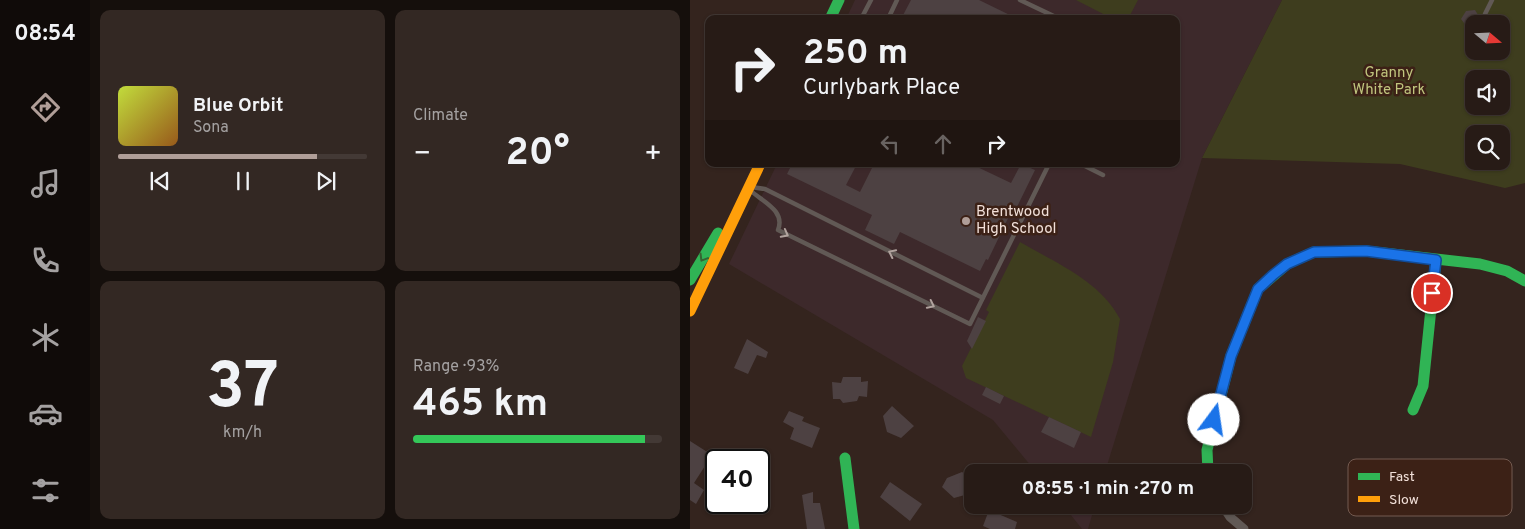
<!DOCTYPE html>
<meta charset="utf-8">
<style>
:root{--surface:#271b16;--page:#332823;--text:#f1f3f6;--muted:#a4a1a1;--line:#433935;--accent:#b09e98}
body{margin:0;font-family:Overpass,sans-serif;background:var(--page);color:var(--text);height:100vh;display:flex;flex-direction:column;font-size:19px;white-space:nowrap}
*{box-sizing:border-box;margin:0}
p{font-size:16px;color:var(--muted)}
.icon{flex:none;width:28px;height:28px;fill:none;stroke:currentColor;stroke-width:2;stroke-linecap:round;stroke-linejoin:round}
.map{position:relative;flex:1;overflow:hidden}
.drawer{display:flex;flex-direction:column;gap:10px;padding:10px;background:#150f0c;width:600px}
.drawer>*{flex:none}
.guide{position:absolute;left:15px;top:15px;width:475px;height:152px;border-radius:10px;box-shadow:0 1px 4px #0004,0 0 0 1px var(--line);background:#271b16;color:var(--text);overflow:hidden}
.needle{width:32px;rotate:109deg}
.tools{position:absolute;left:775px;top:15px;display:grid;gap:10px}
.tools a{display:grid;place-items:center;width:45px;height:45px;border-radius:10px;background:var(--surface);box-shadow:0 1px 4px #0004,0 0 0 1px var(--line);font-size:25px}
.speed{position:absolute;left:15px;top:449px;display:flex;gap:10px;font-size:25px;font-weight:700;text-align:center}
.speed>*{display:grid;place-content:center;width:65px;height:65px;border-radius:50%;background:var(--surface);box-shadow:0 1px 4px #0004,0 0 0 1px var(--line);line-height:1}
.speed .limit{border:2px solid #111;border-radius:8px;background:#fff;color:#111}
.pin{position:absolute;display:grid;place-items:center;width:42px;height:42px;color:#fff;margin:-21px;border:2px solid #fff;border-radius:50%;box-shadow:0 1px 5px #0007}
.me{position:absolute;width:55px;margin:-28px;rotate:14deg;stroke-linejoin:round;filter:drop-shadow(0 0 4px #0008)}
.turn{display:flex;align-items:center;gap:18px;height:105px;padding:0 15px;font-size:22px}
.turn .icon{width:65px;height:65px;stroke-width:2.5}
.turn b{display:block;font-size:35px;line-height:42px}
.lanes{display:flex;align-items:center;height:48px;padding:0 15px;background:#0003;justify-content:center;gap:25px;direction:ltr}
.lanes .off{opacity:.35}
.big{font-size:38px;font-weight:700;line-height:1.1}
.drawer .widget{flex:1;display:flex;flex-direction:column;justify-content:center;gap:8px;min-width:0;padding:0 18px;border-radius:10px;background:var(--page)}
.drawer .dial{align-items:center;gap:0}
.dial b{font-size:65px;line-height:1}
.song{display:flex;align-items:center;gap:15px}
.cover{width:60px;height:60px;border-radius:8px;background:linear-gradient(135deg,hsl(70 70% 55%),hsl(30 70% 35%))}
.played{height:5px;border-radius:2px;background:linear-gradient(90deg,var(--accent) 80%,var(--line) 80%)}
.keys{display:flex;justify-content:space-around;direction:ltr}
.heat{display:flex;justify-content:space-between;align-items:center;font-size:28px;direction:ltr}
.charge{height:8px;border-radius:4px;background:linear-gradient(90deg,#34c759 93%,var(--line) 0)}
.drawer .tiles{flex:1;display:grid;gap:10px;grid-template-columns:repeat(2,1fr)}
.trip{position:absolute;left:274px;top:464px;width:288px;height:50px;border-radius:10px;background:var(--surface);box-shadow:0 1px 4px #0004,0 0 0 1px var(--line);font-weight:700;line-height:50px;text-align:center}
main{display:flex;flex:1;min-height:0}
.tabs{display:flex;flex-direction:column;width:90px;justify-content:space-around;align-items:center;background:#100b09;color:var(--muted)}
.tabs .icon{width:35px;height:35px}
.tabs .on{color:var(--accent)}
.tabs b{font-size:22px;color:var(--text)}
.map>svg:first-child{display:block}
.education{fill:#3d292b}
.green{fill:#3e3d1e;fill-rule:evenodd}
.building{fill:#4d4142}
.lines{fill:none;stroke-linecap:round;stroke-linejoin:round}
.lane{stroke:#615955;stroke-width:4.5}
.street{stroke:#615955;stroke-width:9}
.fast{stroke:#30b455;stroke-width:11}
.slow{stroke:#ff9f0a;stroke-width:11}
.oneway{stroke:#b1a39e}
.oneway2{stroke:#376332}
.route-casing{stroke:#114b97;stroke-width:12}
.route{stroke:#1a73e8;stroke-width:9}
.poi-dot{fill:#b09e98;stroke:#3c2116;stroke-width:2}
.labels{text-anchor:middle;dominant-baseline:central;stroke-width:5;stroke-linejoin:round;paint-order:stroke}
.park-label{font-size:15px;fill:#c0c57e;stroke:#3c2116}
.poi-label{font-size:15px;fill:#f2e0d9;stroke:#3c2116;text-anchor:start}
.key{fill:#3c2116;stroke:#735a50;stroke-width:1}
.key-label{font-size:14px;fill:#f2e0d9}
</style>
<main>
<nav class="tabs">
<b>08:54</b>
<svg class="icon on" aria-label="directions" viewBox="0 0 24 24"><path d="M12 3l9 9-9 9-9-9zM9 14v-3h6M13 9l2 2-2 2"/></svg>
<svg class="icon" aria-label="music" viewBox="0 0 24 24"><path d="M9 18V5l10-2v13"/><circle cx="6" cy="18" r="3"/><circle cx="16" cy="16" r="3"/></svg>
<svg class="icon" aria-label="phone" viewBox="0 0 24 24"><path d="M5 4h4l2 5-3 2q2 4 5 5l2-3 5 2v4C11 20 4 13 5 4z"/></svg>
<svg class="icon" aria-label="climate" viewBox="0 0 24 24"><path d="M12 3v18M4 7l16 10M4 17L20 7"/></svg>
<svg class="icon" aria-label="car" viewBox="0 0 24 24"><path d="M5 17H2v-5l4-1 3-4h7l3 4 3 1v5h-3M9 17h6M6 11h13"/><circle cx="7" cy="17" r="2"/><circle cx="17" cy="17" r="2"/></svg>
<svg class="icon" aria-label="filters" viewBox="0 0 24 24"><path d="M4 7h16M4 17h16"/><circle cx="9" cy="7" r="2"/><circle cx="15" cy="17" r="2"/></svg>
</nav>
<section class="drawer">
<div class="tiles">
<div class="widget">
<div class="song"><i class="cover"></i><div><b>Blue Orbit</b><p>Sona</p></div></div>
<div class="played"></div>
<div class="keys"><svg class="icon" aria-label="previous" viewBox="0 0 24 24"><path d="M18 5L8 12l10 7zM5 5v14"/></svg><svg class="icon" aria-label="pause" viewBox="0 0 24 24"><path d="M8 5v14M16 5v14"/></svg><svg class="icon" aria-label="next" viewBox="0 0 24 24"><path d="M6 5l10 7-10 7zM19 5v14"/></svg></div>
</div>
<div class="widget"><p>Climate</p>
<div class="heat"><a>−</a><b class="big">20°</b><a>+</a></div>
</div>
<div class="widget dial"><b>37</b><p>km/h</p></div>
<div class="widget"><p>Range · 93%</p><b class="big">465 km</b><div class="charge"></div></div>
</div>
</section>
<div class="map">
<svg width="835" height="529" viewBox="0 0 835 529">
<rect width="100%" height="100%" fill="#34241e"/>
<!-- education -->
<path class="education" d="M 165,0 L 592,0 L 512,158 L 415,472 L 346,472 L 303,420 L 39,264 L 87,164 L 486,164 L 486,19 L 156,19 Z
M 373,505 L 405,505 L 398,529 L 392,529 Z"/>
<!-- green -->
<path class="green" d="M 386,0 L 448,0 L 438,19 L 423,19 Z
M 592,0 L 835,0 L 835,183 L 815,188 L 710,164 L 512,158 ZM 784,24 L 811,24 L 811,51 L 784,51 ZM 784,79 L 811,79 L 811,106 L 784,106 ZM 784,134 L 811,134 L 811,161 L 784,161 Z
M 330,242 C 366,263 410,281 430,319 L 423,362 L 401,437 L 276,378 L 272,366 L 299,312 L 296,310 Z"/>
<!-- building -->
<path class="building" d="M 221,0 L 289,0 L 328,19 L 211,19 Z
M 785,10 L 790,18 L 787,24 L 777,27 L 771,19 L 776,11 Z
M 102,164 L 167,164 L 156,185 L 170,192 L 184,164 L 281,164 L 321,183 L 331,164 L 345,170 L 325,211 L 322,210 L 298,260 L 296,259 L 290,271 L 210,232 L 204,244 L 175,230 L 182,215 L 97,174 Z
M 288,317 L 296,321 L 282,349 L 277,341 Z
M 57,339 L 78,352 L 76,358 L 67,355 L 58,374 L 44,368 Z
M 153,377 L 171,377 L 171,382 L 178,381 L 177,397 L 169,396 L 167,401 L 153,403 L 150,399 L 143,399 L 142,382 L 151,383 Z
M 296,387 L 314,396 L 310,404 L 292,395 Z
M 202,406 L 224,426 L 211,438 L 197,432 L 193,416 Z
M 99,411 L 114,417 L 112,421 L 130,428 L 122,448 L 100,439 L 104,428 L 93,422 Z
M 359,417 L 391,432 L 384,448 L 351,432 Z
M 0,441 L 22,455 L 4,483 L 14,490 L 6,504 L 0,500 Z
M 272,472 L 282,478 L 282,493 L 264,498 L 252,487 L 257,478 Z
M 200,482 L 232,504 L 220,521 L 190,497 Z
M 123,492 L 123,503 L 130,503 L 135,529 L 117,529 L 112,495 Z
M 299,510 L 327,522 L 325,529 L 300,529 L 293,526 Z"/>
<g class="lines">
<!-- lane -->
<path class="lane" d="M 330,0 L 370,19
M 795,14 L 802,0
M 171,19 L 181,0
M 198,19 L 207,0
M 391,164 L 413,175
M 61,187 L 75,189 L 293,298
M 60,190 C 71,201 96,210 88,230 L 280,324 L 359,164"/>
<!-- street -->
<path class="street" d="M 532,505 L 540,517 L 554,529"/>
<!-- fast -->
<path class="fast" d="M 140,19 L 149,0
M 0,280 L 28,233
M 723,410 L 733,386 L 746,260
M 155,458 L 164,529
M 518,472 L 517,450 L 541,356 L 568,289 L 597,264 L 624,252 L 676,251 L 790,264 L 817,271 L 835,281"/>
<!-- slow -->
<path class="slow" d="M 0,311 L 70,164"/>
</g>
<!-- one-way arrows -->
<defs><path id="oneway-chevron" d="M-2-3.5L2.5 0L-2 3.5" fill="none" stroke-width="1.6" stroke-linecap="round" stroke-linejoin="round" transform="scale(1.25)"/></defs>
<g class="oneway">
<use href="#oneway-chevron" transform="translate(95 234) rotate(28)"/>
<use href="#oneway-chevron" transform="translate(202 253) rotate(-154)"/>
<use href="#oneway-chevron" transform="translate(241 305) rotate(26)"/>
</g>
<use class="oneway2" href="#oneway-chevron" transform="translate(13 258) rotate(121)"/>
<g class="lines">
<defs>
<path id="route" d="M 524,420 L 541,356 L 568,289 L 583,275 L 597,264 L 624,252 L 676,251 L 746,260 L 742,293"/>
</defs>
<!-- route casing -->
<use href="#route" class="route-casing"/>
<!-- route -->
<use href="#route" class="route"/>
</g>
<!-- markers -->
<circle class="poi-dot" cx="276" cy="221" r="5"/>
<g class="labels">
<!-- park labels -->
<g class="park-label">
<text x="699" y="73">Granny<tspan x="699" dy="17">White Park</tspan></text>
</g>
<!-- poi labels -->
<g class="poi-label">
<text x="286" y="212">Brentwood<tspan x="286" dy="17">High School</tspan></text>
</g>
</g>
<!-- legend -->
<rect x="658" y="459" width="164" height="57" rx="8" class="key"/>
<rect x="668" y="473" width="22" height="7" fill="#30b455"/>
<rect x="668" y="496" width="22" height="6" fill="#ff9f0a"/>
<g class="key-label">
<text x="699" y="481">Fast</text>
<text x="699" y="504">Slow</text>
</g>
</svg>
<div class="tools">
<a><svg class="needle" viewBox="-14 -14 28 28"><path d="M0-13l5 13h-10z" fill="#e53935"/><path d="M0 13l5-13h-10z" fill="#a4a1a1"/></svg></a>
<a><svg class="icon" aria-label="sound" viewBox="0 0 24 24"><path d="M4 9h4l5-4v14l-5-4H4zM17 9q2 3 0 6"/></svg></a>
<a><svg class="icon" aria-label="search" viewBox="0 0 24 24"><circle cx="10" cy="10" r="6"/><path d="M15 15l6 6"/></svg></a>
</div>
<div class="speed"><div class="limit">40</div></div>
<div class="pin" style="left:742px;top:293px;background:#d93025"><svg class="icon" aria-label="arrive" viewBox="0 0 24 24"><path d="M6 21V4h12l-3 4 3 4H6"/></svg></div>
<svg class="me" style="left:524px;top:420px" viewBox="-20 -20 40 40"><circle r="19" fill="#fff"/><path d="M0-13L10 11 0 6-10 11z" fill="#1a73e8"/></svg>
<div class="trip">08:55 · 1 min · 270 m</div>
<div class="guide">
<div class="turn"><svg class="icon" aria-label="right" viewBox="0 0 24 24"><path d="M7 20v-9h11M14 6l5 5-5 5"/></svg><div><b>250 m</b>Curlybark Place</div></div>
<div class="lanes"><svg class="icon off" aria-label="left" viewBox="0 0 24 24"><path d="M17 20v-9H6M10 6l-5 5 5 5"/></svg><svg class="icon off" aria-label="ahead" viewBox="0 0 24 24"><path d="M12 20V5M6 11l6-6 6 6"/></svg><svg class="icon" aria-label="right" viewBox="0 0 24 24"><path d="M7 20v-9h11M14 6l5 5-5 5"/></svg></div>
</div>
</div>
</main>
